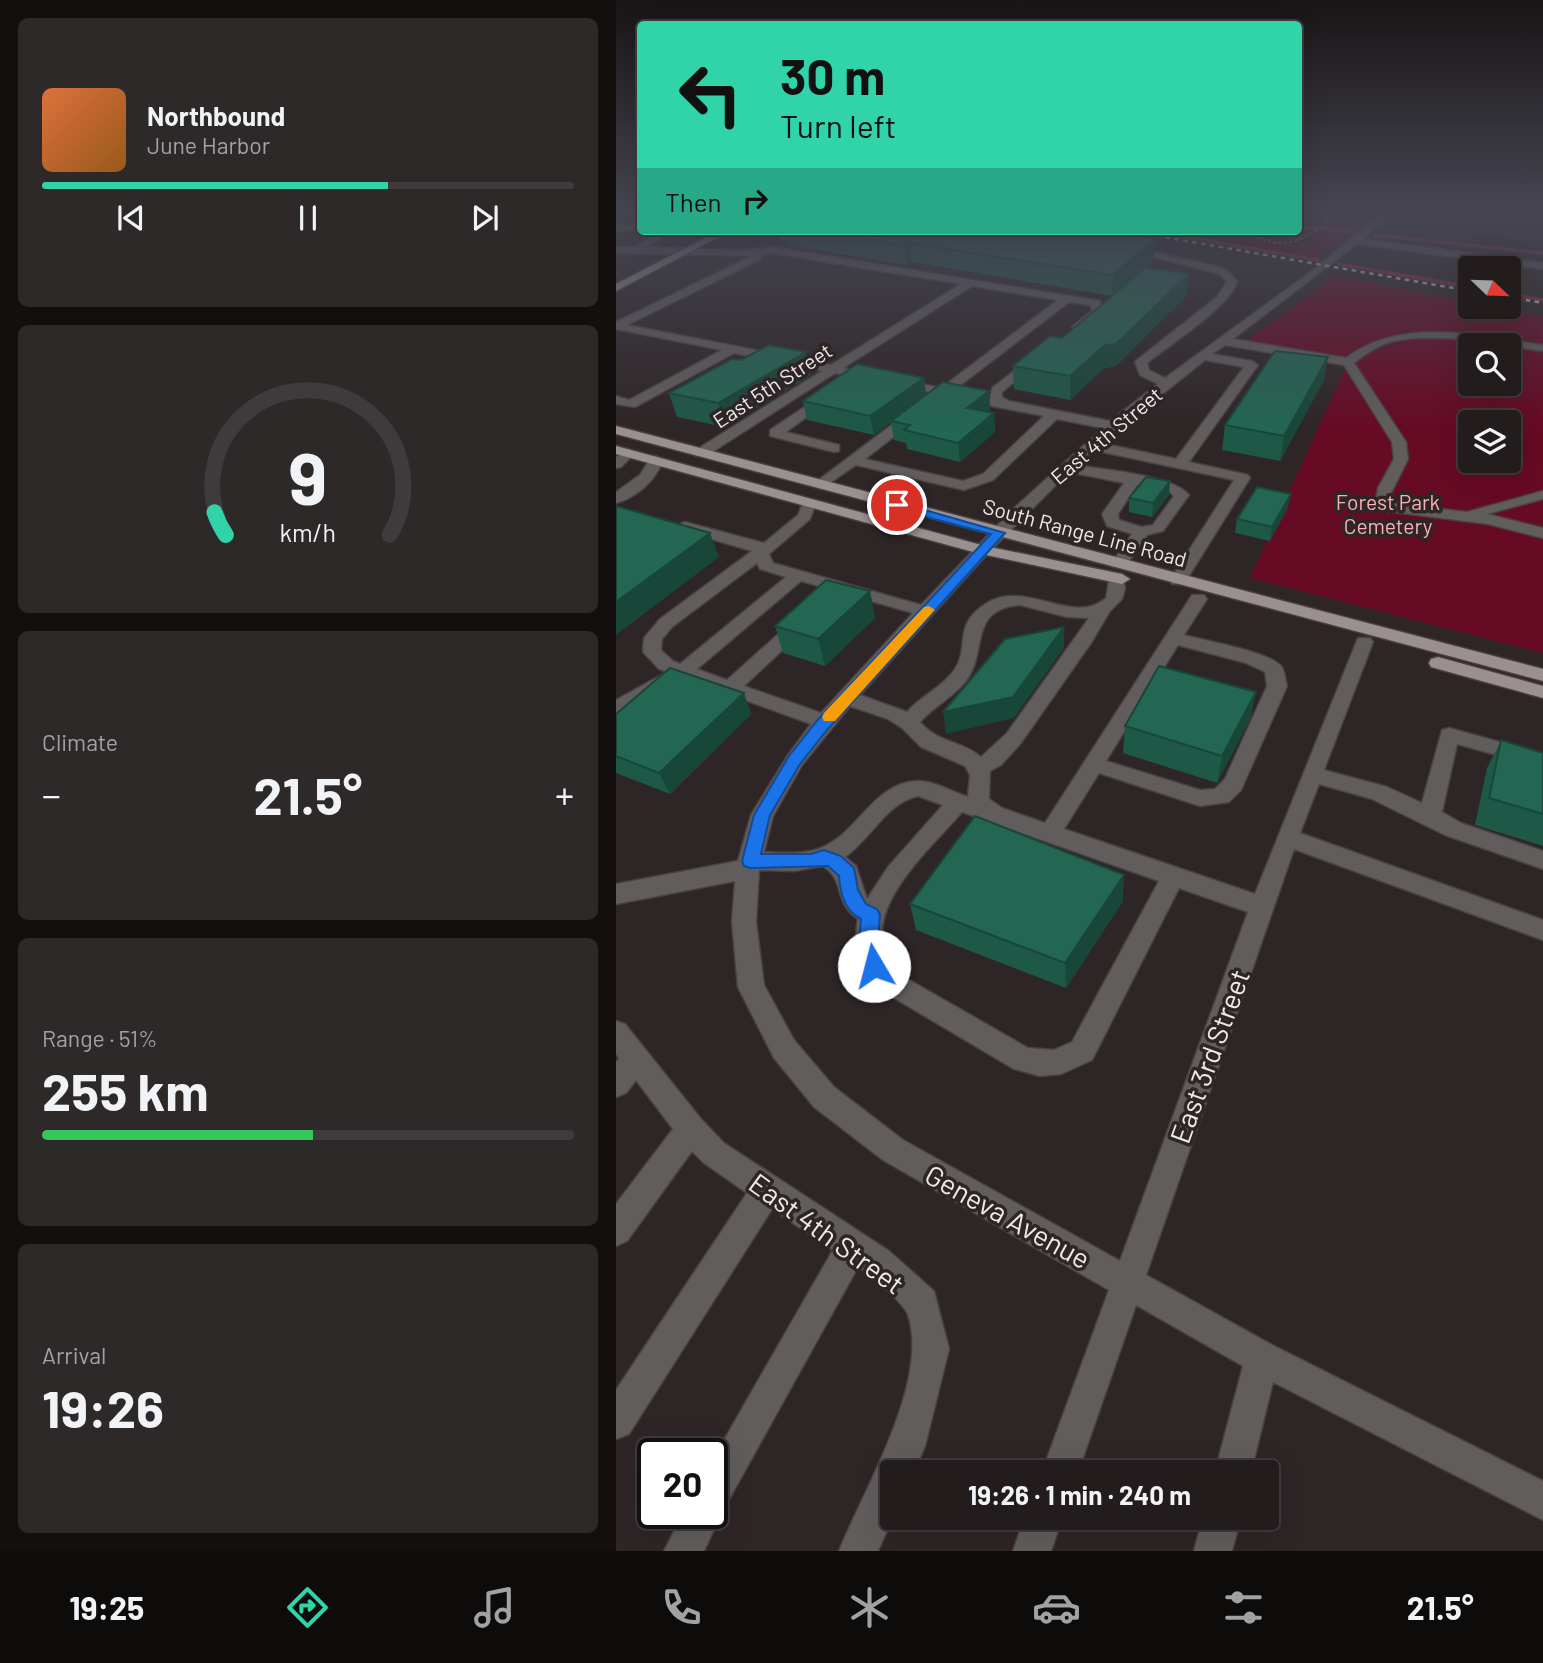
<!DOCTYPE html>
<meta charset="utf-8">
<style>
:root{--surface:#221c1c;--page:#2e2929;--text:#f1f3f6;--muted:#a2a1a3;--line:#3f3a3b;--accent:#31d4a9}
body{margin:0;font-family:Barlow,sans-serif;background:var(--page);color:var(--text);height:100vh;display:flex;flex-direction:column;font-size:26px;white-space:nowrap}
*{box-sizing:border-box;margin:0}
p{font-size:23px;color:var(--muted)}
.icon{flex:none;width:38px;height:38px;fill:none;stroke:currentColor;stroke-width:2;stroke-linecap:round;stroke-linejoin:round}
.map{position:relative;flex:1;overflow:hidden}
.sheet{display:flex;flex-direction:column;gap:18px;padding:18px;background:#130f0f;width:616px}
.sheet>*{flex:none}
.hud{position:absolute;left:21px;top:21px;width:665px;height:214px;border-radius:7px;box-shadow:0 7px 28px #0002,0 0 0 2px var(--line);background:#31d4a9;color:#111;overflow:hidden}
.needle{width:46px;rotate:113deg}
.controls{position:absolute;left:842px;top:256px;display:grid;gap:14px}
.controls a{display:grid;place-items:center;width:63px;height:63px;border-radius:7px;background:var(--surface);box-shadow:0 7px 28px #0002,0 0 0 2px var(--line);font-size:35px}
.speed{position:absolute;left:21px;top:1438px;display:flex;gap:14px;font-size:35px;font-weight:700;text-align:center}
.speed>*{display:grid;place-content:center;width:91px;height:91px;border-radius:50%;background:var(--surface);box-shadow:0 7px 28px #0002,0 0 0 2px var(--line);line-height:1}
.speed .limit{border:4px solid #111;border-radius:10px;background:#fff;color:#111}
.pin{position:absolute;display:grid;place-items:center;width:60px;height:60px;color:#fff;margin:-30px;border:4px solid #fff;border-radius:50%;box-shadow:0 2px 7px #0007}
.me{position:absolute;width:77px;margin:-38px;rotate:352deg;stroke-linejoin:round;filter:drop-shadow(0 0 5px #0008)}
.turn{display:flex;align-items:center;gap:24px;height:147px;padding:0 28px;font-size:32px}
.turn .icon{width:91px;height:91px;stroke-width:2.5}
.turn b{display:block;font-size:49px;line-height:60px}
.then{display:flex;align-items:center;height:66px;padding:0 28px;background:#0003;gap:14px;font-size:26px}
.big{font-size:52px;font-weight:700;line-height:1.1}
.sheet .widget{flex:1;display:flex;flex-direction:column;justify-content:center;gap:10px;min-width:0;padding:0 24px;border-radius:10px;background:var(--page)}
.sheet .dial{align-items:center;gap:0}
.dial svg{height:182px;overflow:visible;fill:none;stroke:var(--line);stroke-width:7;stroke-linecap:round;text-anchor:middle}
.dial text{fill:var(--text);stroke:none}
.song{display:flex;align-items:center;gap:21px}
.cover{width:84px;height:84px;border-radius:10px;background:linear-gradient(135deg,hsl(20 70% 55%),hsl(30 70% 35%))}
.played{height:7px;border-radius:4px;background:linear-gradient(90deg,var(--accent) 65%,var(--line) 65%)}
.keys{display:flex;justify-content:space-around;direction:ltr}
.heat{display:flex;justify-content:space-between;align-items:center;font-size:38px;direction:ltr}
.charge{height:10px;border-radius:5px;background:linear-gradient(90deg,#34c759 51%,var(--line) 0)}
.trip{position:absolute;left:264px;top:1460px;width:399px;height:70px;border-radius:7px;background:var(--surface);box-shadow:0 7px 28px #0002,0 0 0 2px var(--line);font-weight:700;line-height:70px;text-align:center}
.tabs{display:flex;height:112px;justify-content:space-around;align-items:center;background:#0e0b0b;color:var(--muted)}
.tabs .icon{width:49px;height:49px}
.tabs .active{color:var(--accent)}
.tabs b{font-size:32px;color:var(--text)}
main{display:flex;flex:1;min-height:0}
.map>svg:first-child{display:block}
.green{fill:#670a24;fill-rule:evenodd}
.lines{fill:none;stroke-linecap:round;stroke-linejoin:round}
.stream{stroke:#892d3e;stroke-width:3.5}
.minor-casing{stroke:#494041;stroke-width:3}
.major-casing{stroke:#494041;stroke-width:3}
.path{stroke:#8d8686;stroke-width:2;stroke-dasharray:3.5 2;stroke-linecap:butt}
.minor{fill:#615d5d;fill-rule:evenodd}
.major{fill:#9b9091;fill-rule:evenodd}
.rail{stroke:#d6cfcf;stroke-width:2.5;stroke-dasharray:4.5 4.5;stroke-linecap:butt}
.wall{fill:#1e5847}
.shaded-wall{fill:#184739}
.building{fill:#236652;stroke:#184739;stroke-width:2}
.route{fill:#1a73e8;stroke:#114b97;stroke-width:2}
.slow{fill:#f59e0b}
.labels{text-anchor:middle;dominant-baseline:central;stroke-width:7;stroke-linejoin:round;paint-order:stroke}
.far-street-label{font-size:21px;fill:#eee8e8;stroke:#2e2526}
.far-park-label{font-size:21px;fill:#feafb6;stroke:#2e2526}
.near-street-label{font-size:28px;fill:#eee8e8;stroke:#2e2526}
</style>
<main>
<section class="sheet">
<div class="widget">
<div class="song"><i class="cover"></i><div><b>Northbound</b><p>June Harbor</p></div></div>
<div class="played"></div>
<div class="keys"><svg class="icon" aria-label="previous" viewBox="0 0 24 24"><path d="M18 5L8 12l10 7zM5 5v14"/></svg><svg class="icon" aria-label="pause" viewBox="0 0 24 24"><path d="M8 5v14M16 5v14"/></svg><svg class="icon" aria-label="next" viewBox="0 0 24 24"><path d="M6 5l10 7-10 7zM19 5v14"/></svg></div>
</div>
<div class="widget dial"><svg viewBox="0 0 100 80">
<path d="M14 69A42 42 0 1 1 86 69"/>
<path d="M14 69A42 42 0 0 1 9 59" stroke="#31d4a9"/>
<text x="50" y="56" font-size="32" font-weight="700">9</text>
<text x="50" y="72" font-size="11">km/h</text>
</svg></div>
<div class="widget"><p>Climate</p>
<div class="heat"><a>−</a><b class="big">21.5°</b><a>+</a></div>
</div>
<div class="widget"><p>Range · 51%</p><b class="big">255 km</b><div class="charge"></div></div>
<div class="widget"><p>Arrival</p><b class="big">19:26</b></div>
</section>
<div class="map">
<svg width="927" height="1551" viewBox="0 0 927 1551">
<rect width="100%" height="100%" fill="#2e2526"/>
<!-- green -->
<path class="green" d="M 683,212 L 755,214 L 733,235 L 695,258 L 544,231 L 682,231 Z
M 719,276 L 854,302 L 854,306 L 876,306 L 927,316 L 927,653 L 634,578 L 732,362 L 626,344 ZM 854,345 L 892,345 L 892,383 L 854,383 ZM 854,422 L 892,422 L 892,460 L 854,460 Z"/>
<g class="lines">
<!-- stream -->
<path class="stream" d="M 682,226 L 739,232
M 535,231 L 702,260
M 759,235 L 927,253
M 723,264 L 854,287
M 892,294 L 927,300"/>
<defs>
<path id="minor" d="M 767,212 L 777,212 L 747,239 L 927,263 L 927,269 L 741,244 L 617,339 L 730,358 C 786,316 862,336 927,345 L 927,351 C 883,345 816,330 771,343 C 759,347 748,355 738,363 L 790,442 L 792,459 L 775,493 L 774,498 L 780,504 L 851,512 L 927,491 L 927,499 L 871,514 L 927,528 L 927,538 L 872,524 L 770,511 L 760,499 L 762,488 L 778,459 L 776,442 L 728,365 L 609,345 L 596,354 L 636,361 L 642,365 L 573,462 L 632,475 L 634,478 L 568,584 L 556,584 L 554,580 L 618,480 L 477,450 L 461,465 C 488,470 557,475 573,495 L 547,531 L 531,535 L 509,567 L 497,567 L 495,564 L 516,534 L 491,526 L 486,514 L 508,483 L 453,472 L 374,551 L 244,695 L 291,712 C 305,696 327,687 339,669 C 354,647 336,624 371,603 C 411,579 457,627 490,598 L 494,574 L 506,574 L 509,588 L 506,599 L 494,611 L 475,643 L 405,743 L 385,765 L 374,771 L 373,799 L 386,808 L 429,823 L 576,595 L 588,595 L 591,599 L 568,635 C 590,641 649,651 664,665 C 669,669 669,680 671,686 L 625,790 L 613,802 L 584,806 L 483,773 L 448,829 L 639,894 L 742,638 L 754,638 L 757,642 L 708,770 L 771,787 L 806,803 L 826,730 L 833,728 L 927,754 L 927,768 L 841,744 L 826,812 L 845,823 L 927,851 L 927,869 L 829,835 L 756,799 L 703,784 L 684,833 L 927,920 L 927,940 L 678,849 L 530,1275 L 658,1346 L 927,1481 L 927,1520 L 657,1382 L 635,1472 L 599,1472 L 627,1366 L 520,1305 L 462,1472 L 426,1472 L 493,1290 L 267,1160 L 198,1107 L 158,1058 L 122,987 L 116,922 L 119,881 L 0,904 L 0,884 L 122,861 L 135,815 L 172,755 L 195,724 L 68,678 L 0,715 L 0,700 L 51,672 L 43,669 L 27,652 L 28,638 L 44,619 L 136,551 L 64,530 L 61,527 L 64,524 L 69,522 L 148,543 L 182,515 L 188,500 L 198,500 L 200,503 L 194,519 L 153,554 L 157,563 L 305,605 L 397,509 L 487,428 L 441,419 L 377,480 L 348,490 L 240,465 L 205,489 L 198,485 L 200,482 L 318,393 L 219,373 L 90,456 L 80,456 L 80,450 L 206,371 L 118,353 L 19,407 L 0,404 L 0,396 L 13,400 L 106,350 L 0,329 L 0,322 L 136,256 L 0,253 L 0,247 L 18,247 L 47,231 L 57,231 L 31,247 C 73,247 115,254 156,247 L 484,301 L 485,314 L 461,330 L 456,327 L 476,311 L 475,305 L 453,302 L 338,390 L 348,392 L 348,398 L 330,396 L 249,459 L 347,481 L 367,474 L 428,416 L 376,406 L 370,402 L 374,399 L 376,388 L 415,358 L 425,360 L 386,392 L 386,397 L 393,401 L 494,421 L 542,384 L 524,375 L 519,362 L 521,360 L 601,297 L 611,282 L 604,274 L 510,250 L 510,246 L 600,266 L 610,270 L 621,281 C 617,304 551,347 531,363 L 533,370 L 549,378 L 696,271 ZM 156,253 L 345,284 L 215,365 L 11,325 L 145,259 L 144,255 ZM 356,286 L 442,300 L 325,388 L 227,368 ZM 589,360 L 628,367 L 560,459 L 485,443 ZM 521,485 L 552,491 L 558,496 L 537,525 L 526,527 L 503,520 L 502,514 ZM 141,563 L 144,569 L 170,577 L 64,664 L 57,661 L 45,650 L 46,639 L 56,627 ZM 185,581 L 297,613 L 205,713 L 128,686 L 190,628 L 193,624 L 190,620 L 178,620 L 111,680 L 81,669 ZM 404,605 L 451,617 L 473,618 L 391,733 L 365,757 C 345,740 323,744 304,722 C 317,707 336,698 349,682 C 373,653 351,609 404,605 ZM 562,645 L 630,663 L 649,672 L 651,686 L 609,779 L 599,789 L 584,790 L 490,761 ZM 234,706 L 272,719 L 286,728 L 305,747 L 349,766 L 354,775 L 352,797 C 337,792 316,780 301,781 C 259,783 244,828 211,845 C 193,855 168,853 148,852 L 157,816 L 186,765 ZM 302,796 L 327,805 L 272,867 L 251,899 L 240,866 L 229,857 C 255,839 270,803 302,796 ZM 346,812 L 543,881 L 456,1042 L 438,1050 L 412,1048 L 281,973 C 233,918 311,853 346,812 ZM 207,866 C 230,881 217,902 242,919 C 236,946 246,969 263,989 L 398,1069 L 424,1076 L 445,1074 L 476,1060 L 563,888 L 632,912 L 504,1261 L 287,1140 L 218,1087 L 178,1040 L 148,985 L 140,922 L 143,870 L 178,871 Z
M 24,224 L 24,229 L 0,231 L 0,225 Z
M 211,392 L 215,393 L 215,399 L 170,432 L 223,445 L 223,451 L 218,452 L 154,436 L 154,430 Z
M 12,449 L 19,453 L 5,467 L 0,468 L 0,457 Z
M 40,456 L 47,460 C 40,480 20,498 0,503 L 0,492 L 24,475 L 35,457 Z
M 0,1021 L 9,1024 L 85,1119 L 108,1143 L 273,1251 L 318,1291 L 333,1349 L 309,1446 L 298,1472 L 276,1472 L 277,1517 L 262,1551 L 223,1551 C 248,1489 314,1381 292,1315 C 288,1303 254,1275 242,1267 L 106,1512 L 88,1551 L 48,1551 L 67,1514 L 96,1514 L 96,1461 L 217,1250 L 156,1209 L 13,1434 L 0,1439 L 0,1390 L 131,1193 L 88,1163 L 76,1151 L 11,1241 L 0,1246 L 0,1204 L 57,1129 L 20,1080 L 10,1093 L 0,1097 L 0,1062 L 3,1058 L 0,1054 Z
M 409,1517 L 447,1517 L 435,1551 L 397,1551 Z
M 587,1517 L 625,1517 L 616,1551 L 578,1551 Z"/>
<path id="major" d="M 103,231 L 114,231 L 0,291 L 0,284 Z
M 0,426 L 927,669 L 927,681 L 0,434 Z
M 0,446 L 369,546 L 506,574 L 514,579 L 506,584 L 361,553 L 0,454 Z
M 822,657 L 927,686 L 927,698 L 815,667 L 813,663 L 815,659 Z"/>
</defs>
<!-- minor casing -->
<use href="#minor" class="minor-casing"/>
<!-- major casing -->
<use href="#major" class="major-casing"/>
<!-- path -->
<path class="path" d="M 632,231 C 663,253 684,242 712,222 L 709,217 L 697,212"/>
<!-- minor -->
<use href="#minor" class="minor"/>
<!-- major -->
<use href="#major" class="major"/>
<!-- rail -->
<path class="rail" d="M 514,231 L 854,291
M 892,297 L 927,303"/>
</g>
<!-- wall -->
<path class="wall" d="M 162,231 L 478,231 L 538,259 L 496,296 L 296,262 L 291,265 L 175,246 L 174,242 L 164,240 Z
M 571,295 L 500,366 L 488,368 L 454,400 L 398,389 L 397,366 L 446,338 Z
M 195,375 L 109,427 L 61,417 L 53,393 Z
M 308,378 L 310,395 L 373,391 L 374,410 L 371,412 L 378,413 L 379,432 L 344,462 L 291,449 L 290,443 L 278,440 L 275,422 L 258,435 L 191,420 L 187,401 Z
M 708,380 L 664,461 L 606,450 L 609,425 Z
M 553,495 L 536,517 L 513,512 L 513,498 Z
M 672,507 L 654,541 L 619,533 L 621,519 Z
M 254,591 L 259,618 L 209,666 L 167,653 L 159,626 Z
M 640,692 L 634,719 L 601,783 L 507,753 L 509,726 Z
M 0,714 L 135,714 L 54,794 L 0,773 Z
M 885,741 L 927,753 L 927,846 L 859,825 L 871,768 Z
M 507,901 L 450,988 L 300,930 L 294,904 Z"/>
<!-- shaded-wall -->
<path class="shaded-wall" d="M 540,239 L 538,259 L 496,296 L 497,275 Z
M 293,243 L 296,262 L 291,265 L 288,245 Z
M 573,274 L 571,295 L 500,366 L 488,368 L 454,400 L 454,376 L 489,345 Z
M 190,352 L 195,375 L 109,427 L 102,403 Z
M 712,357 L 708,380 L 664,461 L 668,436 Z
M 308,378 L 310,396 L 275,421 L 275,422 L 258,435 L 254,416 Z
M 373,391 L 374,410 L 353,426 L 351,408 Z
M 378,413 L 379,432 L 344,462 L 342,443 Z
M 554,481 L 553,495 L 536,517 L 537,503 Z
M 675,494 L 672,507 L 654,541 L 656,527 Z
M 94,533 L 103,557 L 0,635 L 0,602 Z
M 254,591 L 259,618 L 209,666 L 202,639 Z
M 448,627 L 448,648 L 398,718 L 330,734 L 327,712 Z
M 640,692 L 634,719 L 601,783 L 606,756 Z
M 128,693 L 135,714 L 54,794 L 43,773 Z
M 508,875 L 507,901 L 450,988 L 449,963 Z"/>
<!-- building -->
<path class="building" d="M 197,231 L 478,231 L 540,239 L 497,275 L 293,243 L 288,245 Z
M 529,268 L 573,274 L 500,344 L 489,345 L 454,376 L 397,366 L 434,336 L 446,338 Z
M 153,345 L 190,352 L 102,403 L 53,393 L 116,359 L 125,360 Z
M 659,351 L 712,357 L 668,436 L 609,425 Z
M 241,364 L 308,378 L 254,416 L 187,401 Z
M 327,382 L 373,391 L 351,408 L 378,413 L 342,443 L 288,430 L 294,425 L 275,421 Z
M 530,477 L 554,481 L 537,503 L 513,498 Z
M 641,487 L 675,494 L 656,527 L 621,519 Z
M 0,506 L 94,533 L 0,602 Z
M 210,580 L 254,591 L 202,639 L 159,626 Z
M 448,627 L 397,697 L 327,712 L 389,639 Z
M 543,666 L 640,692 L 606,756 L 509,726 Z
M 54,668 L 128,693 L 43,773 L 0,756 L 0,714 Z
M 885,740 L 927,753 L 927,814 L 873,798 Z
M 359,816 L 508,875 L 449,963 L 294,904 Z"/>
<!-- sky -->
<linearGradient id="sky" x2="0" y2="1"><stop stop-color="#191415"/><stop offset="0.49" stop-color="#464652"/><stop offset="1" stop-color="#464652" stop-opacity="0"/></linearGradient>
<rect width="927" height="430" fill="url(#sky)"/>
<!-- route -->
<path class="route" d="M 281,502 L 389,533 L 211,730 L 184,764 L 154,815 L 145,854 L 195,854 L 208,850 L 225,856 L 238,868 L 242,890 L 250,904 L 261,909 L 264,915 L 262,940 L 268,966 L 265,972 L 258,974 L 251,972 C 243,954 243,937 245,919 C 229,911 224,893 223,876 L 212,866 L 134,868 L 128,866 L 126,861 L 138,815 L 173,756 L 200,722 L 375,534 L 277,508 L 275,505 Z"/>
<!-- slow -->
<path class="slow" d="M 313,606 L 319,610 L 317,612 L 219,721 L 208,721 L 206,717 L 208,713 L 308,607 Z"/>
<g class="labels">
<!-- far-street labels -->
<g class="far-street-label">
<text transform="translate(156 385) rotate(-33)">East 5th Street</text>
<text transform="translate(490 435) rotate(-40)">East 4th Street</text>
<text transform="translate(469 532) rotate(15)">South Range Line Road</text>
</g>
<!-- far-park labels -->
<g class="far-park-label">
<text x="772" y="501">Forest Park<tspan x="772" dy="24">Cemetery</tspan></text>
</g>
<!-- near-street labels -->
<g class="near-street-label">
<text transform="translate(593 1056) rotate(-70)">East 3rd Street</text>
<text transform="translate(392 1216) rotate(29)">Geneva Avenue</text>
<text transform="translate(211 1233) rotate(36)">East 4th Street</text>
</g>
</g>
</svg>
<div class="controls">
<a><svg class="needle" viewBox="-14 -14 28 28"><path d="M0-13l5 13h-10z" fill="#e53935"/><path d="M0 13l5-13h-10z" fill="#a2a1a3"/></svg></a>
<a><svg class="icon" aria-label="search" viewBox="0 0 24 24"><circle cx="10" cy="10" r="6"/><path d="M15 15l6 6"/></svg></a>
<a><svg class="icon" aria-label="layers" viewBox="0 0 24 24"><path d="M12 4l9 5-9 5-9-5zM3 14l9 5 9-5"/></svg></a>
</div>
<div class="speed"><div class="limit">20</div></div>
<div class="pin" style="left:281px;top:505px;background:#d93025"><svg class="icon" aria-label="arrive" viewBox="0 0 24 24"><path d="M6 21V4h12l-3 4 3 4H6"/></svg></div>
<svg class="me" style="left:258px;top:966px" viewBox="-20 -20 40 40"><circle r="19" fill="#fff"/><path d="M0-13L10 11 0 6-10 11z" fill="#1a73e8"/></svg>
<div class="trip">19:26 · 1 min · 240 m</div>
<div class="hud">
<div class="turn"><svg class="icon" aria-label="left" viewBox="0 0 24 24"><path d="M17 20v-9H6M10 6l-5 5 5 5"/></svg><div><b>30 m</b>Turn left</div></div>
<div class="then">Then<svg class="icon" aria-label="right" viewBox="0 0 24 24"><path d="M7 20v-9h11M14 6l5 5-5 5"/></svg></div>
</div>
</div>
</main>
<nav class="tabs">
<b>19:25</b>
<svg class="icon active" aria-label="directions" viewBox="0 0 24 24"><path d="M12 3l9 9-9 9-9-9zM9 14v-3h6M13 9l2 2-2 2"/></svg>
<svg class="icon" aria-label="music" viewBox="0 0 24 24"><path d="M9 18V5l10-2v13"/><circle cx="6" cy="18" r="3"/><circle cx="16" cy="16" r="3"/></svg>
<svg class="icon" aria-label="phone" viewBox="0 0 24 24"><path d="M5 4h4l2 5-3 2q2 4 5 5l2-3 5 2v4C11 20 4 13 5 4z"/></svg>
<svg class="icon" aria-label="climate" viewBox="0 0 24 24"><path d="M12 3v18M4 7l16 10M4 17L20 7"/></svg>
<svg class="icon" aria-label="car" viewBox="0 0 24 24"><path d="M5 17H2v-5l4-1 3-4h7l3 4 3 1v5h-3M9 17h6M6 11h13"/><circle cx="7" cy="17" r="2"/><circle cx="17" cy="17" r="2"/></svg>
<svg class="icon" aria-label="filters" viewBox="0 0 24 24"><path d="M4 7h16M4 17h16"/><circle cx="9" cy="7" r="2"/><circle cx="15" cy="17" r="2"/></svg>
<b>21.5°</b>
</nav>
